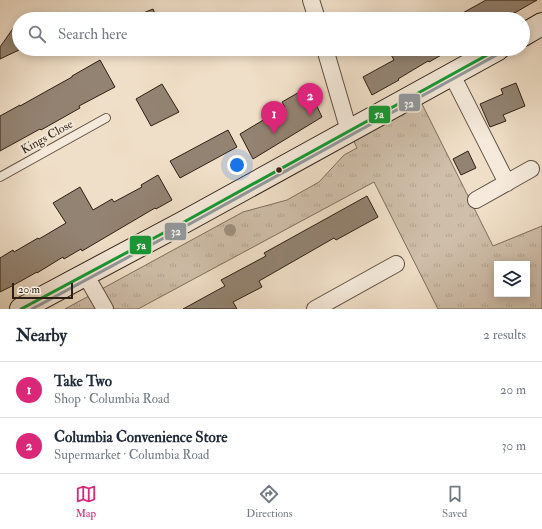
<!DOCTYPE html>
<meta charset="utf-8">
<style>
:root{--surface:#fff;--page:#f6f6f7;--text:#1f2937;--muted:#747a83;--line:#e0e1e3;--accent:#db2777}
body{margin:0;font-family:"IM FELL Double Pica",serif;background:var(--page);color:var(--text)}
.controls{position:absolute;right:12px;bottom:12px;display:grid;overflow:hidden;border-radius:0px;box-shadow:0 2px 10px #0003}
.controls button{width:36px;height:36px;display:grid;place-items:center;padding:0;border:0;border-bottom:1px solid var(--line);background:var(--surface);color:var(--text);font:20px sans-serif}
.scale{position:absolute;left:12px;bottom:10px;width:61px;box-sizing:border-box;padding-left:4px;border:2px solid #2e1f14;border-top:0;font-size:11px;line-height:14px;white-space:nowrap;color:#2e1f14;-webkit-text-stroke:3px #f5eadb;paint-order:stroke}
.you{position:absolute;left:237px;top:165px;width:14px;height:14px;margin:-10px;border:3px solid #fff;border-radius:50%;background:#1a73e8;box-shadow:0 0 0 6px #1a73e833}
.badge{display:grid;place-items:center;width:26px;height:26px;border-radius:50%;background:var(--accent);color:#fff;font-size:13px;font-weight:700}
.pin{position:absolute;translate:-50% -33px;filter:drop-shadow(0 1px 2px #0008)}
.pin::after{content:'';position:absolute;top:21px;width:14px;height:12px;background:inherit;clip-path:polygon(0 0,100% 0,50% 100%)}
.list{margin:0;padding:0;list-style:none}
h2{display:flex;justify-content:space-between;align-items:center;height:52px;margin:0;padding:0 16px;font-size:17px}
h2 small{font-size:13px;font-weight:400;color:var(--muted)}
.list li{display:grid;grid-template-columns:26px 1fr auto;gap:12px;align-items:center;box-sizing:border-box;height:56px;padding:0 16px;border-top:1px solid var(--line)}
.list b{display:block;font-size:15px;white-space:nowrap}
.list p{margin:0;font-size:13px;white-space:nowrap;color:var(--muted)}
.list em{font-size:13px;font-style:normal;color:var(--muted)}
.icon{flex:none;width:22px;height:22px;fill:none;stroke:currentColor;stroke-width:2;stroke-linecap:round;stroke-linejoin:round}
.map{position:relative;flex:none;width:542px;height:309px;overflow:hidden}
.search{position:absolute;background:var(--surface);box-shadow:0 2px 10px #0003;left:12px;right:12px;top:12px;height:44px;display:flex;align-items:center;gap:10px;box-sizing:border-box;padding:0 14px;border-radius:22px;color:var(--muted);font-size:15px}
.sheet{height:164px;background:var(--surface)}
nav{display:flex;justify-content:space-around;align-items:center;box-sizing:border-box;height:56px;border-top:1px solid var(--line);background:var(--surface);font-size:11px;color:var(--muted)}
nav a{display:grid;justify-items:center;gap:2px}
nav .on{color:var(--accent)}
.map>svg:first-child{display:block}
</style>
<div class="map">
<svg width="542" height="309" viewBox="0 0 542 309">
<defs>
<pattern id="grass-tufts" width="24" height="20" patternUnits="userSpaceOnUse"><rect width="24" height="20" fill="#cfbea9"/><path d="M3 7l-1-3M5 7V3M7 7l1-3M15 17l-1-3M17 17v-4M19 17l1-3" fill="none" stroke="#b2a391"/></pattern>
</defs>
<rect width="100%" height="100%" fill="#f0dfc8"/>
<filter id="stains"><feTurbulence type="fractalNoise" baseFrequency=".005" numOctaves="4"/><feColorMatrix values="0 0 0 0 .2 0 0 0 0 .09 0 0 0 0 .02 0 0 0 .5 -.17"/></filter>
<radialGradient id="worn" r=".72"><stop offset=".6" stop-color="#630" stop-opacity="0"/><stop offset="1" stop-color="#630" stop-opacity=".3"/></radialGradient>
<!-- grass -->
<path fill="url(#grass-tufts)" stroke="#7e6e5e" fill-rule="evenodd" d="M417,94L493,246L542,226V309H438L374,182L138,309H65L243,212L287,200L319,182L344,155L357,148L349,131ZM497,264H527V294H497Z"/>
<!-- building -->
<path fill="#938372" stroke="#2e1f14" d="M486,0H537L504,19H452Z
M153,9L157,19H131V18Z
M19,20V50L0,59V47Z
M22,49H35L31,55Z
M398,49H452L429,62L428,61L398,79L399,80L372,95L363,77L394,60L390,53Z
M100,60L115,87L79,106L80,108L41,130L40,129L0,151V116L20,105V106L45,92L72,77V76Z
M516,83L525,106L503,115L506,121L490,127L480,104L503,94L501,89Z
M162,84L179,112L151,126L136,99Z
M308,87L322,117L253,159L240,134L285,107L282,102Z
M228,130L237,147L180,178L170,161Z
M468,151L476,168L461,175L453,159Z
M158,175L172,200L156,209L155,208L82,251L81,249L64,259L63,257L37,273V272L12,286L0,292V258L13,250L14,252L38,238L39,239L66,223L53,203L80,187L93,210L112,199L114,202L142,187L141,185Z
M367,196L378,217L336,240L334,238L259,281L262,287L233,302L237,309H183L225,286L221,280L266,256L264,253Z"/>
<g fill="none" stroke-linecap="round" stroke-linejoin="round">
<defs>
<path id="lane" d="M0,177L106,118"/>
<path id="street" d="M311,0L317,19
M325,49L349,131
M452,75L507,183
M476,200L531,169
M85,274L105,309
M315,309L396,264"/>
<path id="secondary" d="M523,35L542,24
M21,309L184,222L498,49"/>
</defs>
<!-- lane casing -->
<use href="#lane" stroke="#5e4f41" stroke-width="10"/>
<!-- street casing -->
<use href="#street" stroke="#5e4f41" stroke-width="18"/>
<!-- secondary casing -->
<use href="#secondary" stroke="#2e1f14" stroke-width="24"/>
<!-- lane -->
<use href="#lane" stroke="#f5eadb" stroke-width="8"/>
<!-- street -->
<use href="#street" stroke="#f5eadb" stroke-width="16"/>
<!-- secondary -->
<use href="#secondary" stroke="#f5eadb" stroke-width="22"/>
<defs>
<path id="bus-1" d="M21,309L184,222L498,49"/>
<path id="bus-2" d="M32,309L186,226L500,53"/>
</defs>
<!-- bus-1 casing -->
<use href="#bus-1" stroke="#f5eadb" stroke-width="6"/>
<!-- bus-2 casing -->
<use href="#bus-2" stroke="#f5eadb" stroke-width="6"/>
<!-- bus-1 -->
<use href="#bus-1" stroke="#149934" stroke-width="3"/>
<!-- bus-2 -->
<use href="#bus-2" stroke="#93999e" stroke-width="3"/>
</g>
<!-- trees -->
<circle fill="#a0907e" cx="230" cy="230" r="6"/>
<!-- markers -->
<circle fill="#2e1f14" stroke="#f5eadb" stroke-width="1.5" cx="279" cy="170" r="3.5"/>
<g text-anchor="middle" dominant-baseline="central" stroke-width="4" stroke-linejoin="round" paint-order="stroke">
<!-- street labels -->
<g font-size="12" fill="#2e1f14" stroke="#f5eadb">
<text transform="translate(47 137) rotate(-29)">Kings Close</text>
</g>
</g>
<g stroke="#f5eadb" stroke-width="1.5">
<rect x="398" y="93" width="23" height="19" rx="4" fill="#93999e"/>
<rect x="368" y="105" width="23" height="19" rx="4" fill="#149934"/>
<rect x="164" y="222" width="23" height="19" rx="4" fill="#93999e"/>
<rect x="129" y="235" width="23" height="20" rx="4" fill="#149934"/>
</g>
<g font-size="11" text-anchor="middle" font-weight="bold" fill="#fff">
<text x="409" y="107">32</text>
<text x="379" y="118">5a</text>
<text x="176" y="235">32</text>
<text x="141" y="249">5a</text>
</g>
<rect width="100%" height="100%" filter="url(#stains)"/>
<rect width="100%" height="100%" fill="url(#worn)"/>
</svg>
<div class="controls">
<button><svg class="icon" aria-label="layers" viewBox="0 0 24 24"><path d="M12 4l9 5-9 5-9-5zM3 14l9 5 9-5"/></svg></button>
</div>
<div class="scale">20 m</div>
<div class="you"></div>
<div class="pin badge" style="left:274px;top:134px">1</div>
<div class="pin badge" style="left:310px;top:116px">2</div>
<div class="search"><svg class="icon" aria-label="search" viewBox="0 0 24 24"><circle cx="10" cy="10" r="6"/><path d="M15 15l6 6"/></svg>Search here</div>
</div>
<section class="sheet">
<h2>Nearby<small>2 results</small></h2>
<ul class="list">
<li><span class="badge">1</span><div><b>Take Two</b><p>Shop · Columbia Road</p></div><em>20 m</em></li>
<li><span class="badge">2</span><div><b>Columbia Convenience Store</b><p>Supermarket · Columbia Road</p></div><em>30 m</em></li>
</ul>
</section>
<nav>
<a class="on"><svg class="icon" aria-label="map" viewBox="0 0 24 24"><path d="M3 6l6-2 6 2 6-2v14l-6 2-6-2-6 2zM9 4v14M15 6v14"/></svg>Map</a>
<a><svg class="icon" aria-label="directions" viewBox="0 0 24 24"><path d="M12 3l9 9-9 9-9-9zM9 14v-3h6M13 9l2 2-2 2"/></svg>Directions</a>
<a><svg class="icon" aria-label="saved" viewBox="0 0 24 24"><path d="M7 4h10v16l-5-4-5 4z"/></svg>Saved</a>
</nav>
